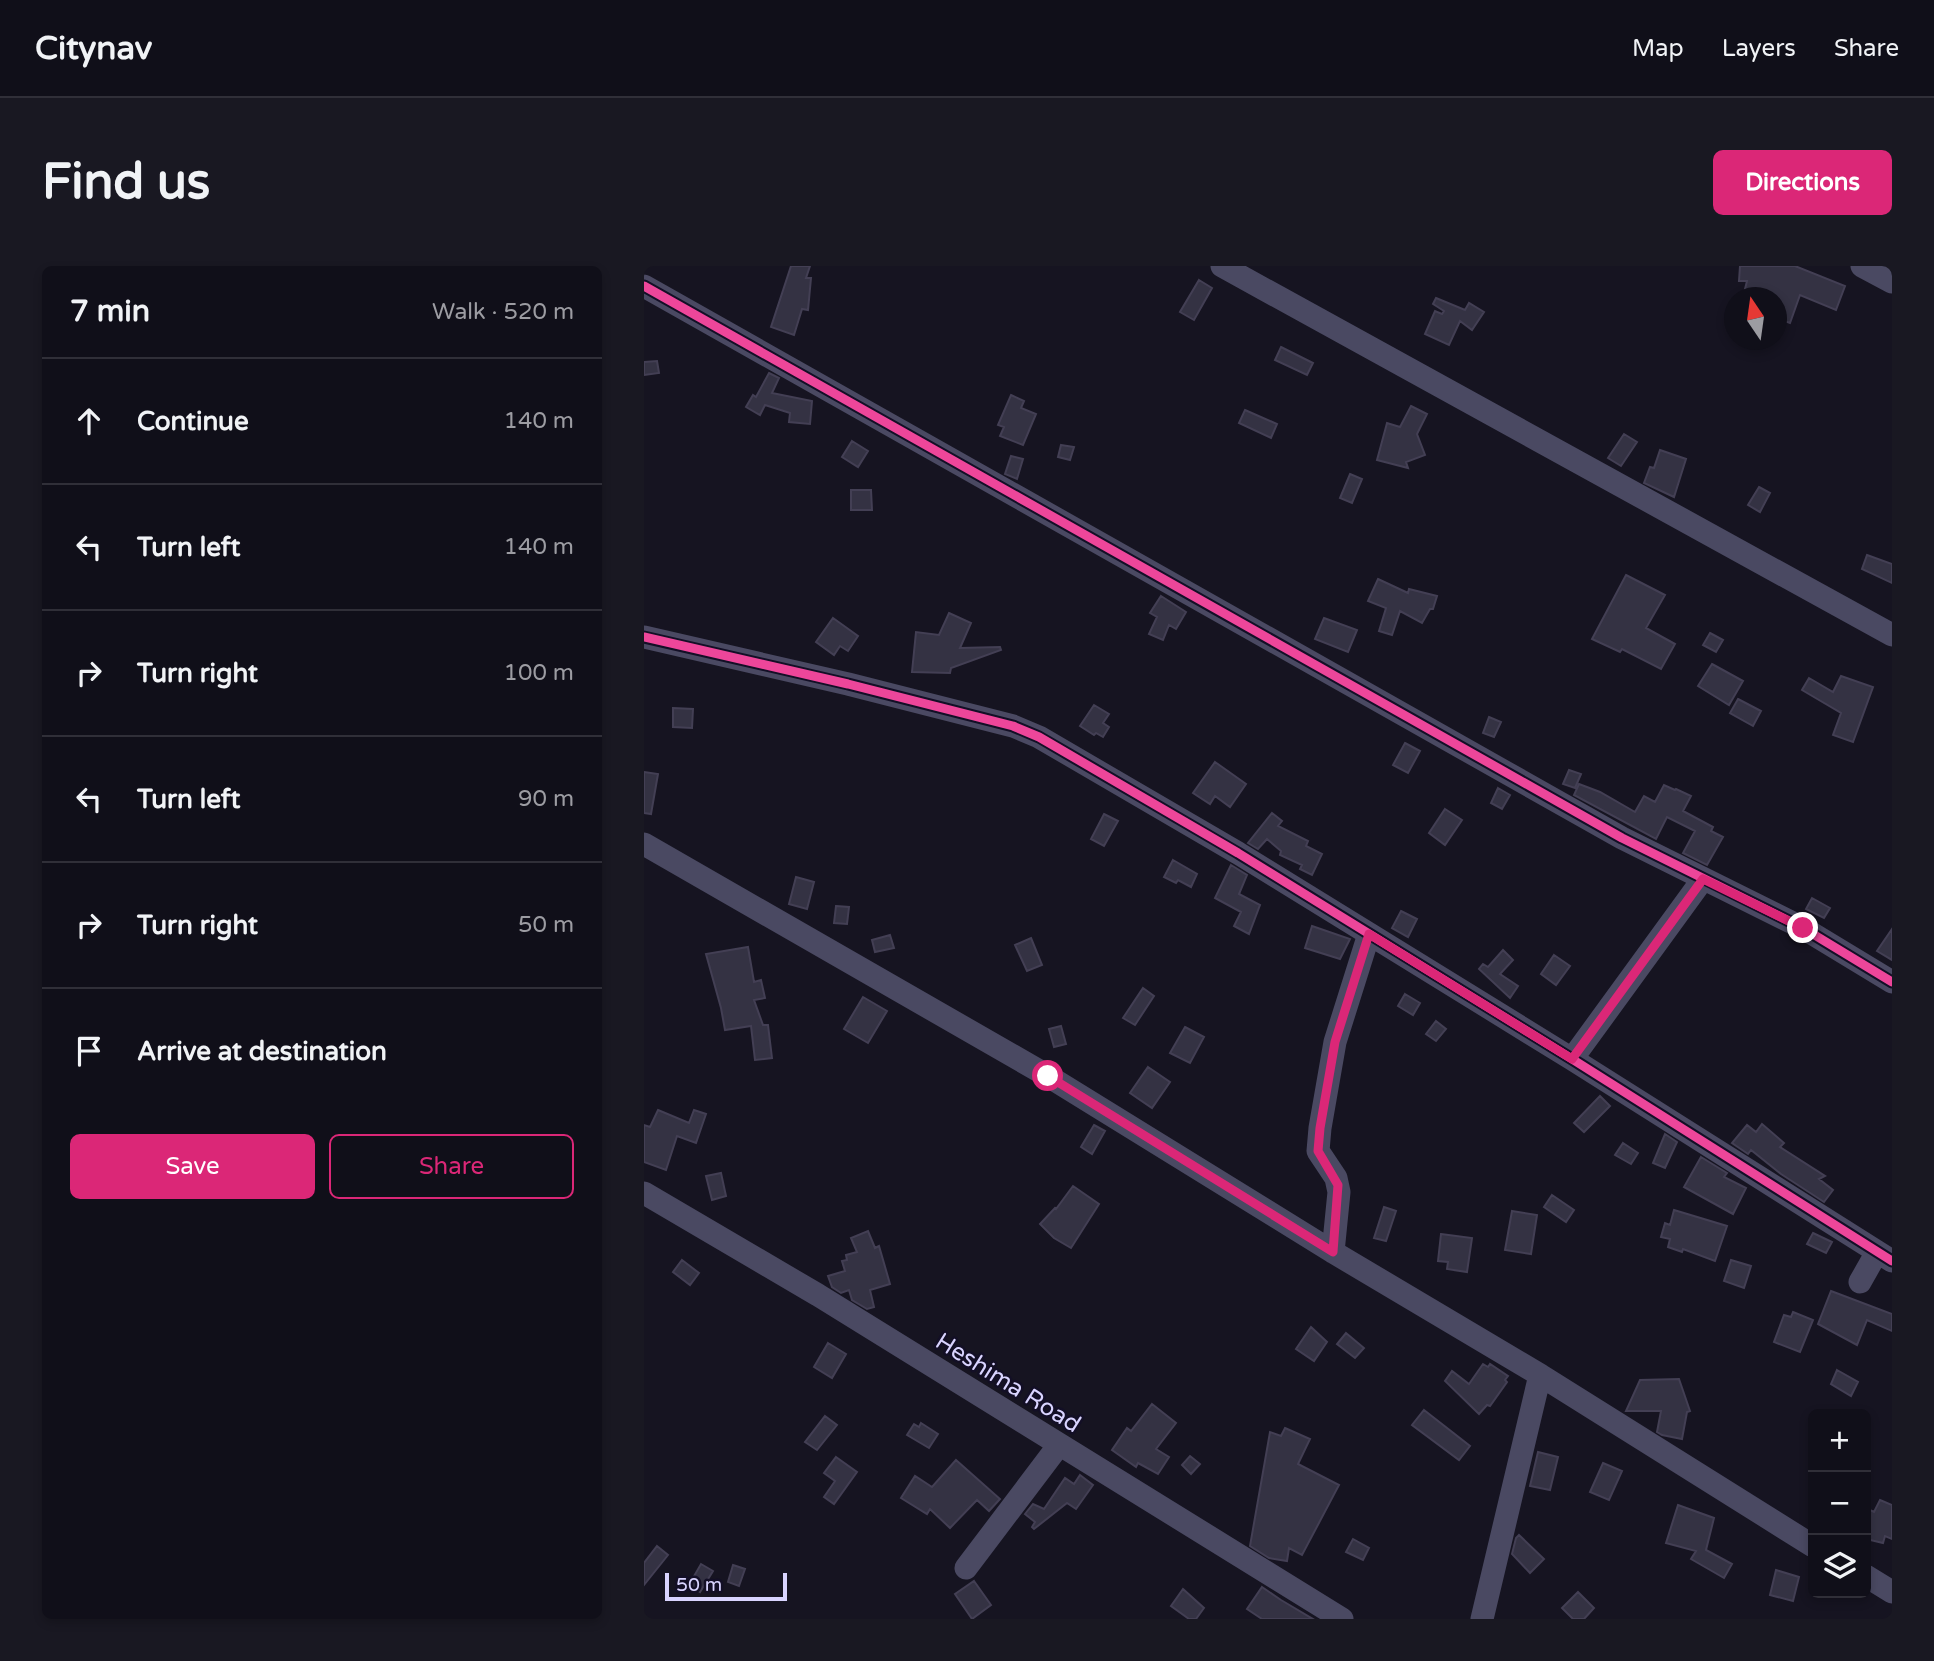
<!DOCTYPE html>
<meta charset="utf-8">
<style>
:root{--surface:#100f19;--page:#191822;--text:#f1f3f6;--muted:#9c9ca2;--line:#302f38;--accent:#db2777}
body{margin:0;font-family:"Varela Round",sans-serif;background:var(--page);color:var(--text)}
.controls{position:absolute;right:21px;bottom:21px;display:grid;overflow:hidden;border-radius:10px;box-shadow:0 4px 10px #0003}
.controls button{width:63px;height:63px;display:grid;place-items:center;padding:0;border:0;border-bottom:2px solid var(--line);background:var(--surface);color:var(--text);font:35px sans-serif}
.compass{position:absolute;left:1080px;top:21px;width:63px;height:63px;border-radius:50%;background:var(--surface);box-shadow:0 4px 10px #0003;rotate:347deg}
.scale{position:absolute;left:21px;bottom:18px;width:122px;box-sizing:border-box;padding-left:7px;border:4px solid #d9d4ff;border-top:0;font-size:19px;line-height:24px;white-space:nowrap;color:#d9d4ff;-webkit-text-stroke:5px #130f26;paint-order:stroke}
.stop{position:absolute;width:21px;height:21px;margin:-16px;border:5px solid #db2777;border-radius:50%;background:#fff}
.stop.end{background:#db2777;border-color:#fff;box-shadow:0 2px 7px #0008}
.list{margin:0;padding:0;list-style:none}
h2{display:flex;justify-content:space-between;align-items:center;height:91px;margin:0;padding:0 28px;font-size:30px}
h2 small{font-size:23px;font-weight:400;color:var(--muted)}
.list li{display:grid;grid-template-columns:46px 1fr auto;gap:21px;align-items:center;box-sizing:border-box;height:126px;padding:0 28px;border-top:2px solid var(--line)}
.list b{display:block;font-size:26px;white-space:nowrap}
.list em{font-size:23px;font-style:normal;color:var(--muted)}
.actions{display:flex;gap:14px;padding:21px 28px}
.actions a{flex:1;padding:16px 0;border:2px solid var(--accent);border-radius:10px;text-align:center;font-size:24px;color:var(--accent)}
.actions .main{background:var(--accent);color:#fff}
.icon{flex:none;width:38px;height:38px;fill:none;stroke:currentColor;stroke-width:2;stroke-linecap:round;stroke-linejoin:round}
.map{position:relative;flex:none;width:1248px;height:1353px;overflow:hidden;border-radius:10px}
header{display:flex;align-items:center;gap:42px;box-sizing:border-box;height:98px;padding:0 35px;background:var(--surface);border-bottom:2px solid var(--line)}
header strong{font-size:33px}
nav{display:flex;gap:38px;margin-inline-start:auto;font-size:24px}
.intro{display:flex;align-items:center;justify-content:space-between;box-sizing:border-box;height:168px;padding:0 42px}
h1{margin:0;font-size:49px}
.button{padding:18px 32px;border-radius:10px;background:var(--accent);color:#fff;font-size:24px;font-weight:700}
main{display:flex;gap:42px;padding:0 42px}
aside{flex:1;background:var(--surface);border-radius:10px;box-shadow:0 4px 10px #0003}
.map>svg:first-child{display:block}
</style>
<header>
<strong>Citynav</strong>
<nav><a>Map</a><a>Layers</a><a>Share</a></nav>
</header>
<div class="intro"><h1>Find us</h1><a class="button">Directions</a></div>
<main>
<aside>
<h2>7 min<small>Walk · 520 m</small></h2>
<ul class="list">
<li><svg class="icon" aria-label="ahead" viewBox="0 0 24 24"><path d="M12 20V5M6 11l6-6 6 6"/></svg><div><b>Continue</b></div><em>140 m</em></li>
<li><svg class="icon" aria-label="left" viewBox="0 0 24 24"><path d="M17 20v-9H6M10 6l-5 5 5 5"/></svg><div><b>Turn left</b></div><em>140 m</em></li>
<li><svg class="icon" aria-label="right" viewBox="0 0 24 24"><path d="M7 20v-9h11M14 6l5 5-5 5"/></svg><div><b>Turn right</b></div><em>100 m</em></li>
<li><svg class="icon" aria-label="left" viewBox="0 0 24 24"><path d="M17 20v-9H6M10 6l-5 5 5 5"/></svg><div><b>Turn left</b></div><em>90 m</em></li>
<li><svg class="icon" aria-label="right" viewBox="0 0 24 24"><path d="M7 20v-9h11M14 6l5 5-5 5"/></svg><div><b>Turn right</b></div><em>50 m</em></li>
<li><svg class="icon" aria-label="arrive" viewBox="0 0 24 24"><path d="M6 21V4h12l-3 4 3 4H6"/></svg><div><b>Arrive at destination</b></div></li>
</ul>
<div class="actions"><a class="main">Save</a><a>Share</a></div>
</aside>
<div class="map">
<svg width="1248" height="1353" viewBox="0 0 1248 1353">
<rect width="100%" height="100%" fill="#161421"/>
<!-- building -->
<path fill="#343243" stroke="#433f54" stroke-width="2" d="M147,0H166L162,12H167L164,44L158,43L150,69L127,61Z
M1096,0H1151L1201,20L1192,44L1156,29L1146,57L1132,52V32H1116L1100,27L1103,15H1095Z
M555,14L568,22L550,54L536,46Z
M792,32L821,44L825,37L840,46L828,64L816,55L805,79L781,68L791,45L798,48L800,45L789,38Z
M637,81L669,97L663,109L631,94Z
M13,95L15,107L0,109V96Z
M125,107L135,112L128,127L168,135L166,158L145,156L146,147L121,139L116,149L102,141L109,129L112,131Z
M367,129L380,135L377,142L392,148L379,179L356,170L360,161L354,159Z
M767,140L783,148L773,168L781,189L762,196L764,202L733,194L743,157L756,161Z
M601,144L633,158L627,172L595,157Z
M980,168L993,176L977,200L964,192Z
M208,175L224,185L214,201L198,191Z
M417,179L430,181L426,194L414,191Z
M1016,184L1042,193L1030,231L1000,217L1006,201L1010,202Z
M367,190L379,193L373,213L361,208Z
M706,208L718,213L708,237L696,232Z
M1115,221L1126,227L1116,246L1104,239Z
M207,224H227L228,244H207Z
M1223,289L1248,298V317L1218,303Z
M982,309L1021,329L1002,362L1031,378L1017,403L978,383L976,386L948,373Z
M734,313L764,327L765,323L793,330L789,343H786L778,357L756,345L748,369L735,365L742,342L724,335Z
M517,330L542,346L532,363L525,359L519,374L505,368L513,351L506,347Z
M305,347L327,357L316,382L356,381L357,384L307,402L306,407L268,406L272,366L295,369Z
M189,352L214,370L204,385L196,380L190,389L172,376Z
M680,352L713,364L704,386L671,373Z
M1066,367L1079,374L1072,386L1059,379Z
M1068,398L1099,415L1085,439L1054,420Z
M1197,410L1229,421L1209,476L1189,469L1197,447L1158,424L1165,412L1189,426Z
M1094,433L1117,445L1109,460L1086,447Z
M450,439L465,448L459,457L465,461L459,471L452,467L450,469L436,460Z
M29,442L49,443L48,462L29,461Z
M845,451L857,456L850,471L839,467Z
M761,477L776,485L764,507L749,499Z
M571,496L602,518L586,541L571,530L566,538L549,527Z
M925,504L937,508L931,522L919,518Z
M0,506L14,508L7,548L0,547Z
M935,518L956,526L991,546L1000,530L1011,536L1020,519L1031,524L1032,523L1047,530L1039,545L1069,561L1067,565L1079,571L1063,599L1039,587L1051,565L1023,551L1012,573L930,529Z
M854,522L866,529L858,543L847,537Z
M801,543L818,554L801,579L785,567Z
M628,547L638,555L634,560L664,575L662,580L678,588L668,609L656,603L658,599L636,589L637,585L623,573L614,583L604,577Z
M460,548L474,555L460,580L447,573Z
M529,594L553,608L547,621L534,614L532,617L520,611Z
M587,599L603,609L595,628L616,639L605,668L590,660L597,646L571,632Z
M152,611L170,616L163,643L145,638Z
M1168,632L1186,642L1180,652L1162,643Z
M192,640L205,641L203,658L190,657Z
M757,645L773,653L764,671L748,662Z
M668,660L706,673L696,693L661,682Z
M1248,663V694L1233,685Z
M246,669L250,682L231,686L228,674Z
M387,672L398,699L383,705L371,679Z
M104,681L110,716L117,714L121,732L110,734L119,759H124L128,792L111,794L107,760L81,764L77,742L62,688Z
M859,684L869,694L856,708L874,720L866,732L835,703L839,698L844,701Z
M910,689L926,700L912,719L897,708Z
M499,722L510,730L491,759L479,752Z
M761,728L776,737L769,749L754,740Z
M219,731L243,745L224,777L200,763Z
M792,755L802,763L792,775L782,768Z
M417,760L422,778L410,781L405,763Z
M541,761L560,771L546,797L526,787Z
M504,801L526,816L508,842L486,827Z
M956,830L966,840L940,866L930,857Z
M14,844L45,857L50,844L62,848L52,877L33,870L22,904L0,896V859L6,861Z
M1118,858L1140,877L1136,881L1181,910L1175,913L1189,924L1180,936L1137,908L1107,884L1104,888L1088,877L1103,859L1112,866Z
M450,859L461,865L448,888L437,881Z
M1021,868L1033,876L1021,902L1009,897Z
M979,877L994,887L987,898L971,889Z
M1057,891L1083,907L1080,911L1102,922L1089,948L1040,921Z
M77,907L82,930L68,934L62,910Z
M429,920L455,938L427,982L410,972L396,958L411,942L412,943Z
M908,929L930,944L922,956L900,941Z
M740,941L752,945L742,975L730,972Z
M1030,944L1083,960L1071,995L1039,983L1038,986L1024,981L1026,973L1017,971L1021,957L1026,959Z
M868,945L893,949L887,988L861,984Z
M224,965L231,982L235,980L246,1018L226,1024L230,1041L223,1043L208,1034L205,1024L197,1027L188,1021L184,1010L201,1005L198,995L203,994L202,989L213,986L207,972Z
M1169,967L1188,976L1182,987L1163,978Z
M797,968L828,972L823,1006L803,1003L804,996L794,995Z
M38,994L55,1007L46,1019L29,1006Z
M1087,994L1107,1000L1100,1022L1080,1015Z
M1187,1025L1248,1048V1065L1223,1054L1213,1079L1174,1058Z
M1149,1046L1169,1054L1156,1086L1130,1076L1140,1049L1147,1051Z
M667,1061L683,1076L670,1095L652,1083Z
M702,1067L720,1082L711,1092L693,1078Z
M184,1077L202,1088L188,1112L170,1101Z
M839,1098L844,1101L846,1098L864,1110L861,1114L863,1116L846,1140L843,1139L835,1148L801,1115L808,1105L825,1118Z
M1193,1104L1214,1116L1207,1130L1187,1118Z
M1035,1113L1046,1145L1043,1146L1038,1173L1018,1169L1013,1166L1017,1145H982L996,1114Z
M508,1138L532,1157L512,1183L525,1191L514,1208L494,1197L492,1201L468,1184L483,1162L487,1165Z
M780,1144L826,1180L815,1194L768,1159Z
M181,1150L193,1159L173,1184L161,1176Z
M277,1157L294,1168L285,1182L263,1169L270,1158L275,1161Z
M641,1162L666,1173L654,1198L695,1219L658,1289L645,1282L643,1295L625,1292L606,1280L626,1166L637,1170Z
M894,1186L914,1191L906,1224L886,1220Z
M546,1190L556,1198L547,1208L538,1199Z
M192,1191L213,1206L190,1238L180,1231L191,1215L180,1207Z
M312,1194L356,1233L345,1245L333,1234L306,1262L286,1243L283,1248L257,1232L271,1210L288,1221Z
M959,1197L978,1205L965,1234L946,1226Z
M436,1209L449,1219L432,1243L423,1237L390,1263L388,1261L391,1256L381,1248L389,1238L400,1243L421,1212L430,1218Z
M1236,1234L1248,1239V1273L1241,1270L1239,1277L1222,1273V1242L1230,1246Z
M1034,1239L1070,1252L1062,1284L1088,1298L1080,1312L1047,1293L1052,1285L1022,1277Z
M875,1269L900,1293L886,1307L868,1288L872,1272Z
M709,1273L725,1282L719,1294L702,1286Z
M13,1280L24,1289L0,1319V1297Z
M57,1298L69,1305L56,1326L45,1319Z
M89,1299L101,1303L95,1320L84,1316Z
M1132,1304L1155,1311L1149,1335L1126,1329Z
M330,1315L347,1339L328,1353L311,1328Z
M618,1321L637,1334L669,1353H618L603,1343Z
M539,1323L560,1342L552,1353H545L527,1340Z
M934,1326L950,1342L940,1353H929L918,1342Z"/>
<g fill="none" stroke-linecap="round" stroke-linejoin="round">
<!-- minor -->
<path stroke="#4a4962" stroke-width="23" d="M578,0L1248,369
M1218,0L1248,16
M0,20L978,572L1159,662L1248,716
M0,371L204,418L369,460L395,471L594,587L928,793L1248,995
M0,578L404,810L689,986L896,1109L1169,1280
M928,793L1059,613
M0,927L174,1029L698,1353
M689,986L695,926L692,912L674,885L676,862L691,776L725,668
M1216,1016L1233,986
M322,1302L415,1179
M1222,1310L1248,1326
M838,1353L896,1109"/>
<defs>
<path id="cycleway" d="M0,20L978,572L1159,662L1248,716
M0,371L204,418L369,460L395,471L594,587L928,793L1248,995"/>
</defs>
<!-- cycleway casing -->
<use href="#cycleway" stroke="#130f26" stroke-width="13"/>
<!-- cycleway -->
<use href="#cycleway" stroke="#ed469a" stroke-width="9"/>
</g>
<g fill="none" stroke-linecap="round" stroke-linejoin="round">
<!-- route -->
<path stroke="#db2777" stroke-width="9" d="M404,810L689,986L694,919L674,885L676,862L691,776L725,668L928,793L1059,613L1159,662"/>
</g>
<g text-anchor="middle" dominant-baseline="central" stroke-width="5" stroke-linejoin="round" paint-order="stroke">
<!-- street labels -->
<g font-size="24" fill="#d9d4ff" stroke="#130f26">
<text transform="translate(364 1117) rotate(32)">Heshima Road</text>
</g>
</g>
</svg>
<div class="controls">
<button>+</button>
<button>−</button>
<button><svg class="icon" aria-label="layers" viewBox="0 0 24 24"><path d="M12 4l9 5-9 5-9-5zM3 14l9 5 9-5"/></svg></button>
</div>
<svg class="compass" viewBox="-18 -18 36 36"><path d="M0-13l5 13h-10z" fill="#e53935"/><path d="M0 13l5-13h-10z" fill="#9c9ca2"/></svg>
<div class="scale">50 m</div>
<div class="stop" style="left:404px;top:810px"></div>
<div class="stop end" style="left:1159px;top:662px"></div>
</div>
</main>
